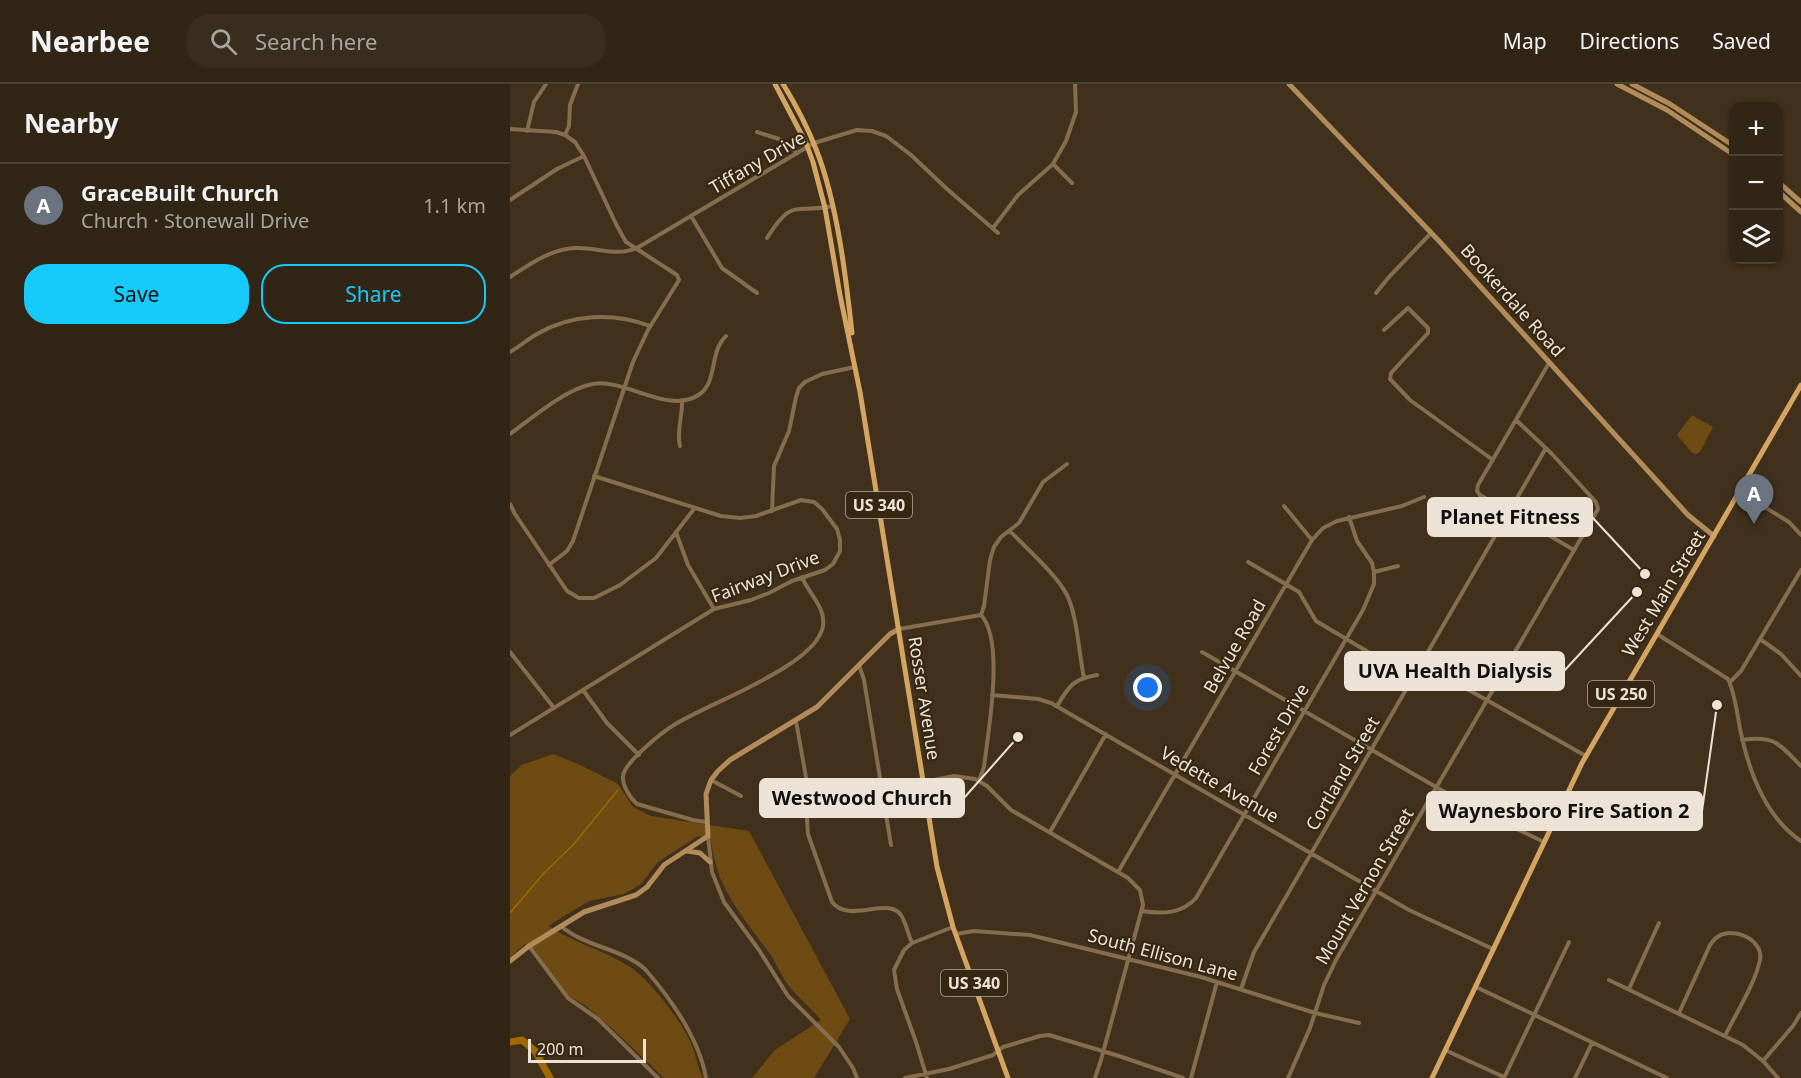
<!DOCTYPE html>
<meta charset="utf-8">
<style>
:root{--surface:#312515;--page:#392d1e;--text:#f1f3f6;--muted:#a8a5a0;--line:#4c4234;--accent:#16cafb}
body{margin:0;font-family:"Noto Sans",sans-serif;background:var(--page);color:var(--text)}
.controls{position:absolute;right:18px;top:18px;display:grid;overflow:hidden;border-radius:12px;box-shadow:0 2px 4px #0004}
.controls button{width:54px;height:54px;display:grid;place-items:center;padding:0;border:0;border-bottom:2px solid var(--line);background:var(--surface);color:var(--text);font:30px sans-serif}
.scale{position:absolute;left:18px;bottom:15px;width:118px;box-sizing:border-box;padding-left:6px;border:3px solid #ece3d6;border-top:0;font-size:16px;line-height:21px;white-space:nowrap;color:#ece3d6;-webkit-text-stroke:4px #362712;paint-order:stroke}
.you{position:absolute;left:638px;top:604px;width:21px;height:21px;margin:-15px;border:4px solid #fff;border-radius:50%;background:#1a73e8;box-shadow:0 0 0 9px #1a73e833}
.badge{display:grid;place-items:center;width:39px;height:39px;border-radius:50%;background:var(--accent);color:#fff;font-size:20px;font-weight:700}
.pin{position:absolute;translate:-50% -50px;filter:drop-shadow(0 2px 3px #0008)}
.pin::after{content:'';position:absolute;top:32px;width:21px;height:18px;background:inherit;clip-path:polygon(0 0,100% 0,50% 100%)}
.list{margin:0;padding:0;list-style:none}
h2{display:flex;justify-content:space-between;align-items:center;height:78px;margin:0;padding:0 24px;font-size:26px}
h2 small{font-size:20px;font-weight:400;color:var(--muted)}
.list li{display:grid;grid-template-columns:39px 1fr auto;gap:18px;align-items:center;box-sizing:border-box;height:84px;padding:0 24px;border-top:2px solid var(--line)}
.list b{display:block;font-size:22px;white-space:nowrap}
.list p{margin:0;font-size:20px;white-space:nowrap;color:var(--muted)}
.list em{font-size:20px;font-style:normal;color:var(--muted)}
.actions{display:flex;gap:12px;padding:18px 24px}
.actions a{flex:1;padding:14px 0;border:2px solid var(--accent);border-radius:24px;text-align:center;font-size:21px;color:var(--accent)}
.actions .main{background:var(--accent);color:#111}
.icon{flex:none;width:33px;height:33px;fill:none;stroke:currentColor;stroke-width:2;stroke-linecap:round;stroke-linejoin:round}
.map{position:relative;flex:none;width:1291px;height:994px;overflow:hidden}
header{display:flex;align-items:center;gap:36px;box-sizing:border-box;height:84px;padding:0 30px;background:var(--surface);border-bottom:2px solid var(--line)}
header strong{font-size:28px}
nav{display:flex;gap:33px;margin-inline-start:auto;font-size:21px}
.search{width:420px;height:54px;background:var(--page);display:flex;align-items:center;gap:15px;box-sizing:border-box;padding:0 21px;border-radius:24px;color:var(--muted);font-size:22px}
main{display:flex}
aside{flex:1;background:var(--surface)}
.map>svg:first-child{display:block}
</style>
<header>
<strong>Nearbee</strong>
<div class="search"><svg class="icon" aria-label="search" viewBox="0 0 24 24"><circle cx="10" cy="10" r="6"/><path d="M15 15l6 6"/></svg>Search here</div>
<nav><a>Map</a><a>Directions</a><a>Saved</a></nav>
</header>
<main>
<aside>
<h2>Nearby<small></small></h2>
<ul class="list">
<li><span class="badge" style="background:#6b7280">A</span><div><b>GraceBuilt Church</b><p>Church · Stonewall Drive</p></div><em>1.1 km</em></li>
</ul>
<div class="actions"><a class="main">Save</a><a>Share</a></div>
</aside>
<div class="map">
<svg width="1291" height="994" viewBox="0 0 1291 994">
<rect width="100%" height="100%" fill="#41311c"/>
<!-- green -->
<path fill="#6e4b13" d="M1182,331L1203,343L1190,368L1186,370L1182,369L1167,351Z
M43,670L68,680L108,700L123,723L141,732L239,747L340,935L304,994H242L265,966L311,936C301,924 288,914 279,902C271,892 267,880 260,870C232,831 206,805 201,755L188,752L148,778L130,801L114,810L79,817L38,842C63,858 92,866 117,881C137,892 172,938 181,959C186,970 187,983 193,994H154L104,946L75,921L59,912L24,865L15,860L0,873V692L12,681Z"/>
<g fill="none" stroke-linecap="round" stroke-linejoin="round">
<!-- stream -->
<path stroke="#9e6900" stroke-width="1.5" d="M0,829L34,789L63,761L108,706"/>
<!-- river -->
<path stroke="#9e6900" stroke-width="7" d="M0,958L12,956L25,967L40,994"/>
<!-- street -->
<path stroke="#856d4e" stroke-width="4" d="M0,45L46,48L55,51L65,58L74,72L107,142L116,158L167,191L169,196L138,246L123,278L63,457L57,467L39,481
M17,47L24,18L36,0
M247,48L269,55L287,69
M55,51L59,42L60,21L68,0
M543,80L562,99
M0,116L47,85L74,72
M181,132L212,184L247,209
M483,144L508,111L543,80L556,57L566,28L565,0
M257,154C283,113 284,130 323,122
M0,193C20,180 41,165 65,164C87,163 105,173 127,164L304,59L347,46L362,47L376,52L384,58L401,71L437,105L488,149
M866,209L879,193L921,149
M874,246L898,224L918,244V249L881,289L880,295L900,316L983,376
M0,268C9,263 18,255 27,250C61,230 103,228 140,242
M1039,279L968,401L967,407L970,411L1064,466
M0,350C22,334 57,304 83,300C116,294 159,332 190,310C208,296 199,268 216,252
M170,362C166,347 173,331 172,316
M1230,408L1279,438L1291,451
M0,420L5,430L57,507L69,514H84L110,501L146,474L184,425
M774,422L802,456
M262,427L264,382L279,347L286,313L289,304L295,298L312,290L345,283
M500,447C517,465 546,490 557,511C567,531 569,570 574,594
M166,448L178,481L204,525
M738,478L789,508L806,537L902,594
M864,488L888,482
M389,545L471,531
M1147,550L1218,595C1225,610 1227,628 1230,645C1238,684 1255,733 1291,757
M1250,555L1271,570L1291,592
M0,568L44,624
M692,568L959,722L1034,758
M911,579L1076,672
M349,581L354,596L381,761
M1220,598L1231,587L1291,486
M73,606L97,639L129,671
M482,611L528,615L541,619L899,826L983,865
M547,622C559,602 563,595 587,591
M286,637L299,710L297,736L298,750L322,818C339,840 377,812 391,831C396,839 398,850 402,859
M0,651L204,525L241,516L259,509L282,497L315,486L323,480L330,467V456L327,445L312,425L304,418L291,416L246,432L230,434L211,432L84,392
M1232,656C1265,651 1269,660 1291,682
M201,696L231,712
M469,697L474,683C478,648 495,557 471,531L474,522L480,476L484,463L491,453L509,439L533,398L557,380
M414,698L444,692L465,695L477,702L501,726L618,794L630,806L633,821L591,976L585,994
M196,738L183,736L127,720C120,714 112,701 113,692C114,679 152,648 164,641C196,620 307,582 313,542C316,523 298,509 292,493
M540,748L596,650
M198,752L202,788L214,818L249,866L278,912L329,963L343,984L347,994
M608,788L802,456L813,444L827,437L892,422L914,413
M632,827C652,830 672,830 686,814L853,526L864,500V488L862,479L847,457L839,433
M51,842C75,863 111,864 135,885C161,915 189,954 196,994
M446,850L464,847L520,851L691,893L805,929L849,939
M19,862L58,914L88,935L148,994
M1099,896L1233,961L1253,977L1268,994
M966,903L1157,994
M731,905L744,868L1036,364
M1119,905L1149,839
M1169,929L1200,861C1202,859 1203,856 1206,854C1221,841 1254,855 1250,876C1245,900 1226,929 1215,952
M935,966L994,993
M1253,977L1283,942L1291,929
M395,994L439,985L483,971L493,963L530,952L539,951L609,972L673,994
M417,994L406,958L387,905L384,886L394,866L402,859L443,843
M681,994L707,898
M778,994L800,944L814,901L826,876L1088,425L1086,418L1042,370L1006,336
M994,994L1059,858
M1065,994L1082,959"/>
<!-- secondary -->
<path stroke="#b18c5a" stroke-width="5" d="M779,0L929,157L1178,431L1204,452
M1107,0L1157,26L1224,71
M1122,0L1160,20L1224,62
M1268,98L1291,118
M1268,107L1291,128
M177,767L190,769L200,778
M0,877L19,862L74,828L126,811L137,803L154,781L198,752L196,710L201,696L208,687L220,676L307,623L380,550L389,545"/>
<!-- primary -->
<path stroke="#d4a462" stroke-width="5" d="M265,0L296,59L303,78L315,124L330,211L350,308L427,783L443,843L498,994
M273,0C286,21 297,42 306,65C327,118 336,193 342,249
M922,994L1072,679L1291,301"/>
</g>
<g text-anchor="middle" dominant-baseline="central" stroke-width="4.5" stroke-linejoin="round" paint-order="stroke">
<!-- shield labels -->
<g fill="#362712" stroke="#b5ab9b" stroke-width="1.5">
<rect x="336" y="408" width="66" height="26" rx="4.5"/>
<rect x="1078" y="597" width="66" height="26" rx="4.5"/>
<rect x="431" y="886" width="66" height="26" rx="4.5"/>
</g>
<g font-size="16" font-weight="bold" fill="#ece3d6">
<text x="369" y="421">US 340</text>
<text x="1111" y="610">US 250</text>
<text x="464" y="899">US 340</text>
</g>
<!-- street labels -->
<g font-size="18" fill="#ece3d6" stroke="#362712">
<text transform="translate(247 78) rotate(-30)">Tiffany Drive</text>
<text transform="translate(1003 216) rotate(48)">Bookerdale Road</text>
<text transform="translate(255 492) rotate(-21)">Fairway Drive</text>
<text transform="translate(1153 509) rotate(-59)">West Main Street</text>
<text transform="translate(724 562) rotate(-60)">Belvue Road</text>
<text transform="translate(415 614) rotate(81)">Rosser Avenue</text>
<text transform="translate(768 645) rotate(-60)">Forest Drive</text>
<text transform="translate(832 689) rotate(-60)">Cortland Street</text>
<text transform="translate(710 700) rotate(30)">Vedette Avenue</text>
<text transform="translate(854 802) rotate(-60)">Mount Vernon Street</text>
<text transform="translate(653 870) rotate(15)">South Ellison Lane</text>
</g>
</g>
<!-- callouts -->
<path fill="none" stroke="#ece3d6" stroke-width="2" d="M1135 490L1082 433M1127 508L1054 587M508 653L454 714M1207 621L1192 727"/>
<g fill="#ece3d6" stroke="#362712" stroke-width="2">
<circle cx="1135" cy="490" r="6"/>
<circle cx="1127" cy="508" r="6"/>
<circle cx="508" cy="653" r="6"/>
<circle cx="1207" cy="621" r="6"/>
</g>
<g fill="#ece3d6" stroke="#ece3d6" stroke-width="2">
<rect x="918" y="414" width="164" height="38" rx="6"/>
<rect x="835" y="568" width="219" height="38" rx="6"/>
<rect x="250" y="695" width="204" height="38" rx="6"/>
<rect x="917" y="708" width="275" height="38" rx="6"/>
</g>
<g font-size="20" text-anchor="middle" font-weight="bold" fill="#111">
<text x="1000" y="440">Planet Fitness</text>
<text x="945" y="594">UVA Health Dialysis</text>
<text x="352" y="721">Westwood Church</text>
<text x="1054" y="734">Waynesboro Fire Sation 2</text>
</g>
</svg>
<div class="controls">
<button>+</button>
<button>−</button>
<button><svg class="icon" aria-label="layers" viewBox="0 0 24 24"><path d="M12 4l9 5-9 5-9-5zM3 14l9 5 9-5"/></svg></button>
</div>
<div class="scale">200 m</div>
<div class="you"></div>
<div class="pin badge" style="left:1244px;top:440px;background:#6b7280">A</div>
</div>
</main>
